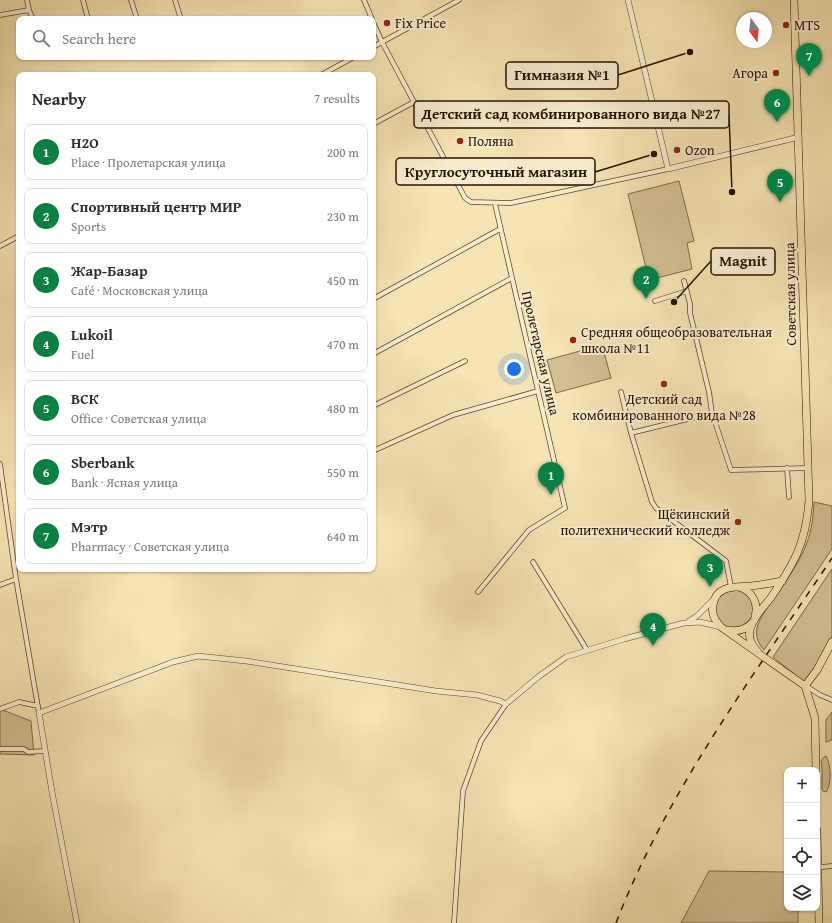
<!DOCTYPE html>
<meta charset="utf-8">
<style>
:root{--surface:#fff;--page:#f2f2f3;--text:#2b2b33;--muted:#7c7c81;--line:#e1e1e2;--accent:#0b8043}
body{margin:0;font-family:"Gentium Book Plus",serif;background:var(--page);color:var(--text)}
.controls{position:absolute;right:12px;bottom:12px;display:grid;overflow:hidden;border-radius:8px;box-shadow:0 1px 3px #0004}
.controls button{width:36px;height:36px;display:grid;place-items:center;padding:0;border:0;border-bottom:1px solid var(--line);background:var(--surface);color:var(--text);font:20px sans-serif}
.compass{position:absolute;left:736px;top:12px;width:36px;height:36px;border-radius:50%;background:var(--surface);box-shadow:0 1px 3px #0004;rotate:165deg}
.you{position:absolute;left:514px;top:369px;width:14px;height:14px;margin:-10px;border:3px solid #fff;border-radius:50%;background:#1a73e8;box-shadow:0 0 0 6px #1a73e833}
.badge{display:grid;place-items:center;width:26px;height:26px;border-radius:50%;background:var(--accent);color:#fff;font-size:13px;font-weight:700}
.pin{position:absolute;translate:-50% -33px;filter:drop-shadow(0 1px 2px #0008)}
.pin::after{content:'';position:absolute;top:21px;width:14px;height:12px;background:inherit;clip-path:polygon(0 0,100% 0,50% 100%)}
.list{margin:0;padding:0;list-style:none}
h2{display:flex;justify-content:space-between;align-items:center;height:52px;margin:0;padding:0 16px;font-size:17px}
h2 small{font-size:13px;font-weight:400;color:var(--muted)}
.list li{display:grid;grid-template-columns:26px 1fr auto;gap:12px;align-items:center;box-sizing:border-box;height:56px;margin:0 8px 8px;padding:0 8px;border:1px solid var(--line);border-radius:8px}
.list b{display:block;font-size:15px;white-space:nowrap}
.list p{margin:0;font-size:13px;white-space:nowrap;color:var(--muted)}
.list em{font-size:13px;font-style:normal;color:var(--muted)}
.icon{flex:none;width:22px;height:22px;fill:none;stroke:currentColor;stroke-width:2;stroke-linecap:round;stroke-linejoin:round}
.map{position:relative;flex:none;width:832px;height:923px;overflow:hidden}
.search{position:absolute;background:var(--surface);box-shadow:0 1px 3px #0004;left:16px;top:16px;width:360px;height:44px;display:flex;align-items:center;gap:10px;box-sizing:border-box;padding:0 14px;border-radius:8px;color:var(--muted);font-size:15px}
.panel{position:absolute;background:var(--surface);box-shadow:0 1px 3px #0004;left:16px;top:72px;width:360px;height:500px;border-radius:8px}
.map>svg:first-child{display:block}
</style>
<div class="map">
<svg width="832" height="923" viewBox="0 0 832 923">
<rect width="100%" height="100%" fill="#f6e4b4"/>
<filter id="stains"><feTurbulence type="fractalNoise" baseFrequency=".005" numOctaves="4"/><feColorMatrix values="0 0 0 0 .2 0 0 0 0 .09 0 0 0 0 .02 0 0 0 .5 -.17"/></filter>
<radialGradient id="worn" r=".72"><stop offset=".6" stop-color="#630" stop-opacity="0"/><stop offset="1" stop-color="#630" stop-opacity=".3"/></radialGradient>
<!-- green -->
<path fill="#d2c095" stroke="#7a694a" d="M679,181L694,241L687,243L692,269L649,280L628,194Z
M602,345L611,378L556,393L547,360Z
M814,502L832,506V549L764,650C759,645 755,636 757,628C759,618 770,604 776,596C787,580 801,560 807,542C812,530 813,516 814,502Z
M832,569V636L815,669L805,683L773,657Z
M715 609a19 19 0 1 1 38 0a19 19 0 1 1-38 0Z
M0,709L31,721L34,755L0,754Z
M832,712V740L826,742V720Z
M826,756C831,765 832,784 826,792L823,791L822,789V769L821,761L824,757Z
M709,871L787,872V908H798V923H681Z"/>
<g fill="none" stroke-linecap="round" stroke-linejoin="round">
<defs>
<path id="minor" d="M27,0L29,10L33,19
M83,0L88,19
M131,0L137,19
M175,0L180,16
M364,0L372,19
M0,15L29,10
M373,22L382,42L465,198L471,202L511,203L668,169
M373,47L459,0
M321,75L354,57
M373,124L414,102
M0,246L19,236
M684,281L690,304V313L709,392L712,413L731,470L808,468
M373,299L500,229
M655,301L687,291
M373,354L512,278
M621,392L631,433
M373,406L465,361
M712,413L631,433L652,502L656,508L726,561L731,587
M373,451L453,415L538,391
M0,464L16,579L39,713
M787,468L789,497
M533,562L587,650
M0,585L16,579
M478,592L529,530L565,508L495,204
M806,686L820,695L832,700
M0,709L19,702L38,706
M0,749H24L28,752L45,751
M822,867L832,866
M454,923L463,791L481,741L506,704"/>
<path id="tertiary" d="M628,0L668,169L799,137
M689,621L697,616L713,600
M77,923L52,792L39,713L173,662L198,656L246,661L436,691L477,695L500,701L506,704L538,677L566,657L624,639L684,623L700,622L721,627"/>
<path id="primary" d="M782,581C772,583 761,585 751,586C735,587 716,585 713,605C711,614 715,621 721,627L805,686L815,718L816,770
M739,587C752,591 759,603 755,616
M728,630C738,632 746,630 753,622
M758,652C752,645 748,639 750,630C753,617 764,607 772,596C795,562 806,542 809,500L794,0
M805,686L817,670L832,642
M817,830L819,923"/>
</defs>
<!-- minor casing -->
<use href="#minor" stroke="#58462d" stroke-width="5.5"/>
<!-- tertiary casing -->
<use href="#tertiary" stroke="#58462d" stroke-width="6"/>
<!-- primary casing -->
<use href="#primary" stroke="#231200" stroke-width="8"/>
<!-- minor -->
<use href="#minor" stroke="#f9edce" stroke-width="4"/>
<!-- tertiary -->
<use href="#tertiary" stroke="#f9edce" stroke-width="5"/>
<!-- primary -->
<use href="#primary" stroke="#f6e4b4" stroke-width="7"/>
<!-- rail -->
<path stroke="#231200" stroke-width="1.5" stroke-dasharray="7 7" stroke-linecap="butt" d="M616,923C667,791 754,675 832,558"/>
</g>
<!-- markers -->
<g fill="#8f2418" stroke="#f9edce" stroke-width="1.5">
<circle cx="387" cy="23" r="4"/>
<circle cx="786" cy="25" r="4"/>
<circle cx="776" cy="73" r="4"/>
<circle cx="460" cy="141" r="4"/>
<circle cx="677" cy="150" r="4"/>
<circle cx="573" cy="340" r="4"/>
<circle cx="664" cy="384" r="4"/>
<circle cx="738" cy="522" r="4"/>
</g>
<g text-anchor="middle" dominant-baseline="central" stroke-width="4" stroke-linejoin="round" paint-order="stroke">
<!-- poi labels -->
<g font-size="14" fill="#231200" stroke="#f9edce" text-anchor="start">
<text x="395" y="23">Fix Price</text>
<text x="794" y="25">MTS</text>
<text x="768" y="73" text-anchor="end">Агора</text>
<text x="468" y="141">Поляна</text>
<text x="685" y="150">Ozon</text>
<text x="581" y="332">Средняя общеобразовательная<tspan x="581" dy="16">школа №11</tspan></text>
<text x="664" y="399" text-anchor="middle">Детский сад<tspan x="664" dy="16">комбинированного вида №28</tspan></text>
<text x="730" y="514" text-anchor="end">Щёкинский<tspan x="730" dy="16">политехнический колледж</tspan></text>
</g>
<!-- street labels -->
<g font-size="14" fill="#231200" stroke="#f9edce">
<text transform="translate(790 294) rotate(-91)">Советская улица</text>
<text transform="translate(541 353) rotate(77)">Пролетарская улица</text>
</g>
</g>
<!-- callouts -->
<path fill="none" stroke="#231200" stroke-width="1.5" d="M690 52L618 75M732 192L729 114M654 154L595 172M674 302L711 261"/>
<g fill="#231200" stroke="#f9edce" stroke-width="1.5">
<circle cx="690" cy="52" r="4"/>
<circle cx="732" cy="192" r="4"/>
<circle cx="654" cy="154" r="4"/>
<circle cx="674" cy="302" r="4"/>
</g>
<g fill="#f9edce" stroke="#231200" stroke-width="1.5">
<rect x="506" y="62" width="112" height="27" rx="4"/>
<rect x="414" y="101" width="315" height="27" rx="4"/>
<rect x="396" y="158" width="199" height="27" rx="4"/>
<rect x="711" y="248" width="64" height="27" rx="4"/>
</g>
<g font-size="15" text-anchor="middle" font-weight="bold" fill="#231200">
<text x="562" y="80">Гимназия №1</text>
<text x="571" y="119">Детский сад комбинированного вида №27</text>
<text x="496" y="177">Круглосуточный магазин</text>
<text x="743" y="266">Magnit</text>
</g>
<rect width="100%" height="100%" filter="url(#stains)"/>
<rect width="100%" height="100%" fill="url(#worn)"/>
</svg>
<div class="controls">
<button>+</button>
<button>−</button>
<button><svg class="icon" aria-label="locate" viewBox="0 0 24 24"><circle cx="12" cy="12" r="6"/><path d="M12 2v4M12 18v4M2 12h4M18 12h4"/></svg></button>
<button><svg class="icon" aria-label="layers" viewBox="0 0 24 24"><path d="M12 4l9 5-9 5-9-5zM3 14l9 5 9-5"/></svg></button>
</div>
<svg class="compass" viewBox="-18 -18 36 36"><path d="M0-13l5 13h-10z" fill="#e53935"/><path d="M0 13l5-13h-10z" fill="#7c7c81"/></svg>
<div class="you"></div>
<div class="pin badge" style="left:551px;top:495px">1</div>
<div class="pin badge" style="left:646px;top:299px">2</div>
<div class="pin badge" style="left:710px;top:587px">3</div>
<div class="pin badge" style="left:653px;top:646px">4</div>
<div class="pin badge" style="left:780px;top:202px">5</div>
<div class="pin badge" style="left:777px;top:122px">6</div>
<div class="pin badge" style="left:809px;top:76px">7</div>
<div class="search"><svg class="icon" aria-label="search" viewBox="0 0 24 24"><circle cx="10" cy="10" r="6"/><path d="M15 15l6 6"/></svg>Search here</div>
<section class="panel">
<h2>Nearby<small>7 results</small></h2>
<ul class="list">
<li><span class="badge">1</span><div><b>Н2О</b><p>Place · Пролетарская улица</p></div><em>200 m</em></li>
<li><span class="badge">2</span><div><b>Спортивный центр МИР</b><p>Sports</p></div><em>230 m</em></li>
<li><span class="badge">3</span><div><b>Жар-Базар</b><p>Café · Московская улица</p></div><em>450 m</em></li>
<li><span class="badge">4</span><div><b>Lukoil</b><p>Fuel</p></div><em>470 m</em></li>
<li><span class="badge">5</span><div><b>ВСК</b><p>Office · Советская улица</p></div><em>480 m</em></li>
<li><span class="badge">6</span><div><b>Sberbank</b><p>Bank · Ясная улица</p></div><em>550 m</em></li>
<li><span class="badge">7</span><div><b>Мэтр</b><p>Pharmacy · Советская улица</p></div><em>640 m</em></li>
</ul>
</section>
</div>
